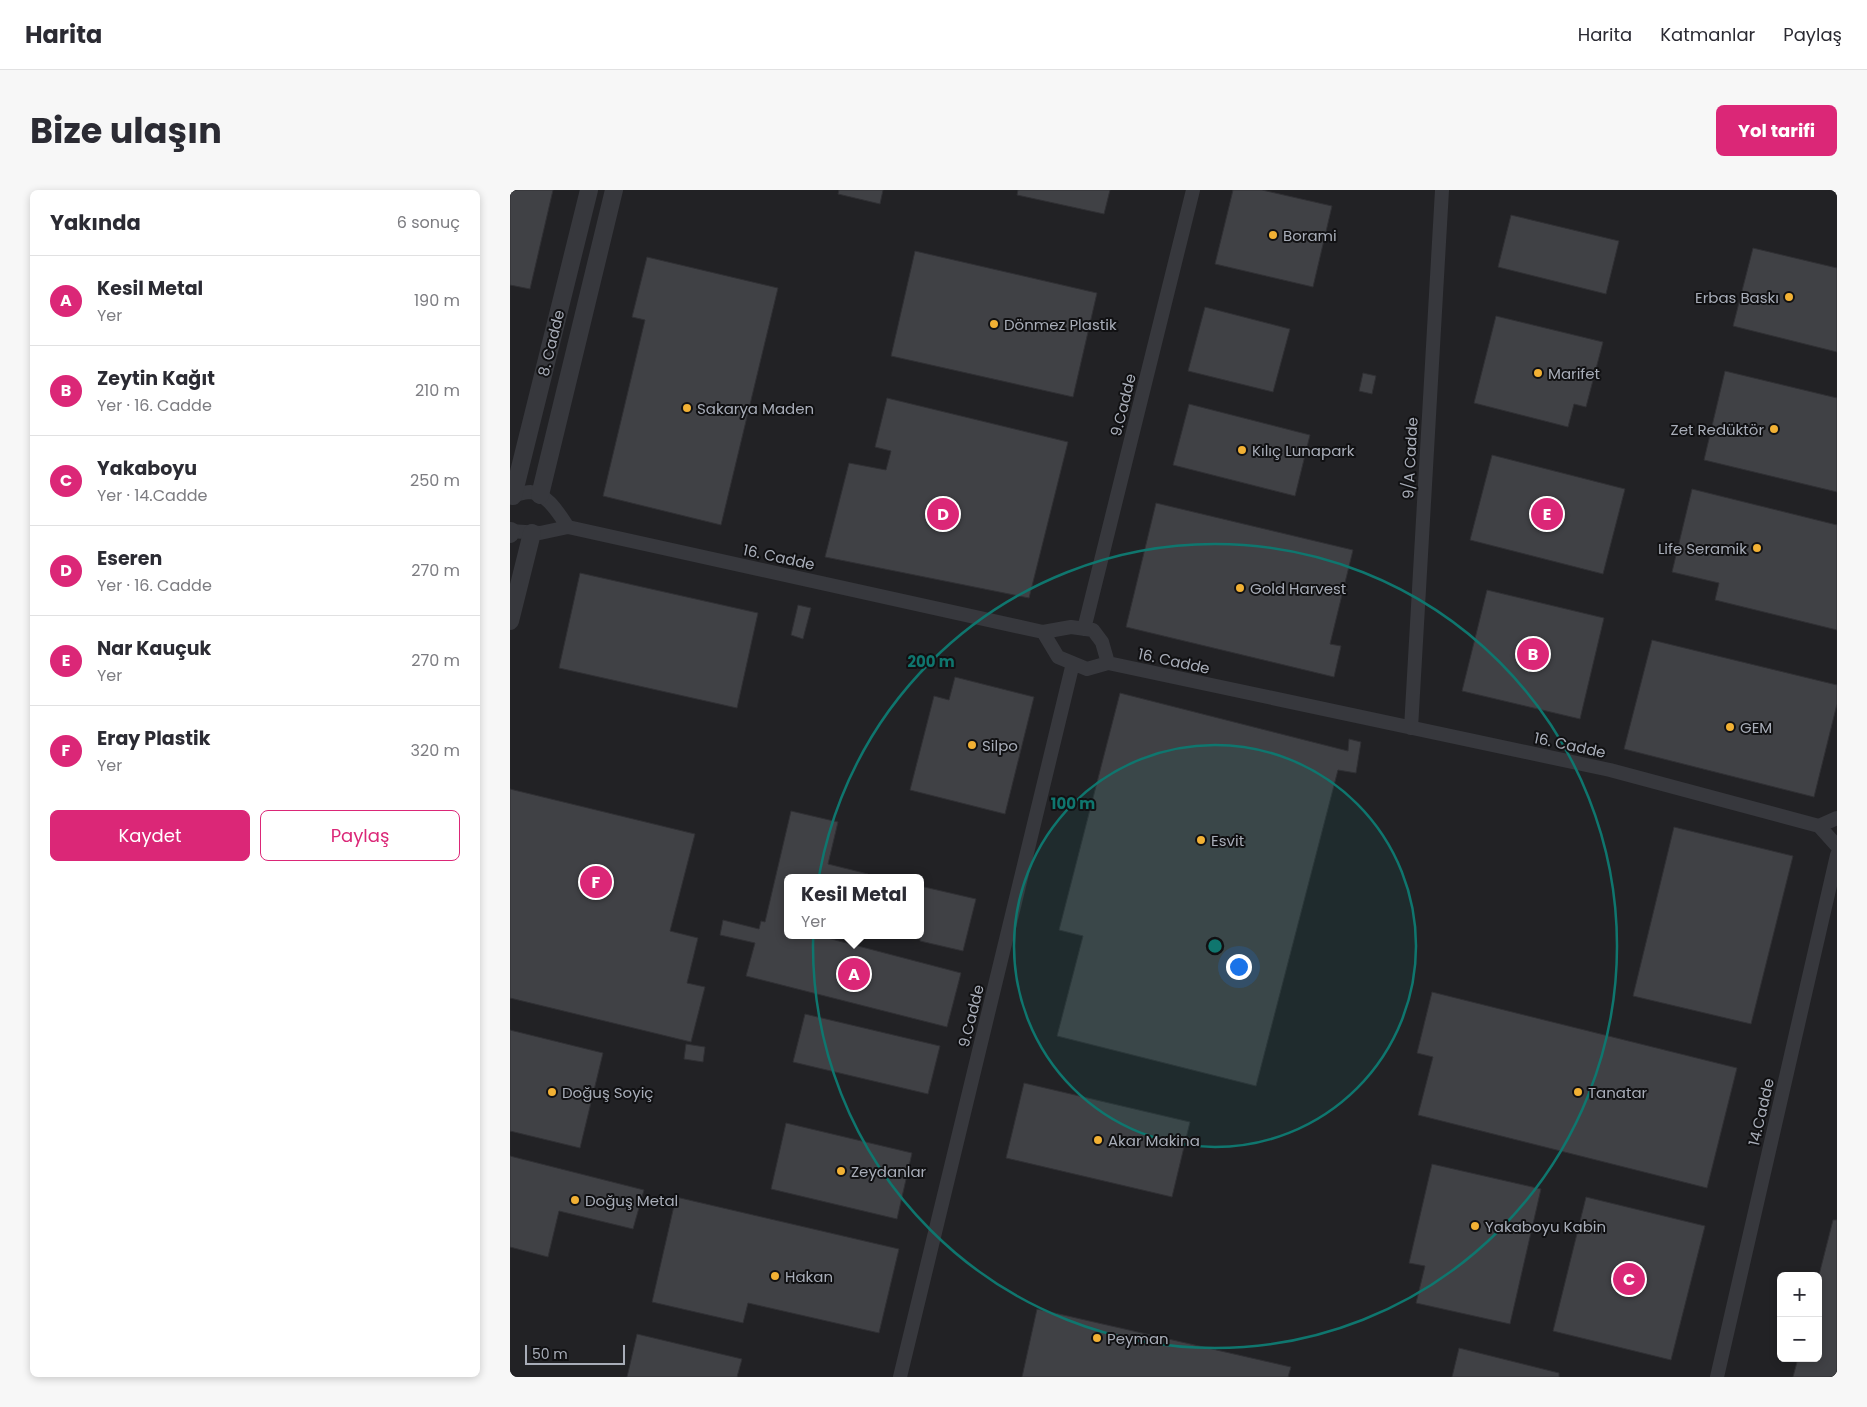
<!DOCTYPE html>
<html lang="tr">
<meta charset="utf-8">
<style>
:root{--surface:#fff;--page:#f7f7f7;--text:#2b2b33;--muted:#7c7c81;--line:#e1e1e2;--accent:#db2777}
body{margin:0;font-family:Poppins,sans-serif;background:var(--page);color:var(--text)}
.controls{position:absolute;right:15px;bottom:15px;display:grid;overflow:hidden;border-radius:8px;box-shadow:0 2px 8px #0003}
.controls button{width:45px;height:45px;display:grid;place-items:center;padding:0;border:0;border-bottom:1px solid var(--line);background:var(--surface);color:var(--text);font:25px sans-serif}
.scale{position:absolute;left:15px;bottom:12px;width:100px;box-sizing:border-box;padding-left:5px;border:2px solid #a8adb8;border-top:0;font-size:14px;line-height:18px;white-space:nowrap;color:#a8adb8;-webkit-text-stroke:4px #111113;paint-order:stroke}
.you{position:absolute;left:728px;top:776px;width:18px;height:18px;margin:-12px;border:4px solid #fff;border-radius:50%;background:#1a73e8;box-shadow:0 0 0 8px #1a73e833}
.badge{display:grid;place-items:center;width:32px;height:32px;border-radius:50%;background:var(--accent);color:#fff;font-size:16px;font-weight:700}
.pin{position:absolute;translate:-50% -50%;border:2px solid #fff;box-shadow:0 1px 5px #0006}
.popup{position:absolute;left:274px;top:684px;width:140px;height:65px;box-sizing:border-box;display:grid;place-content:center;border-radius:8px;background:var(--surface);filter:drop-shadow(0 1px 4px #0005);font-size:16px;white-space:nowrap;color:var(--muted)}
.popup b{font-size:19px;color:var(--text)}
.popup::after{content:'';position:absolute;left:50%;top:100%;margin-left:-10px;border:10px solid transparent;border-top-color:var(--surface)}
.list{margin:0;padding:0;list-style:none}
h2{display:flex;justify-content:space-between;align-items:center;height:65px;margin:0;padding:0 20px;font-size:21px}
h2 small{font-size:16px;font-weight:400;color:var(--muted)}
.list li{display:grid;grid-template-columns:32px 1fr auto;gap:15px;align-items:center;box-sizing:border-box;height:90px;padding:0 20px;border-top:1px solid var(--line)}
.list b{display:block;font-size:19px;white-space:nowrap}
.list p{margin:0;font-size:16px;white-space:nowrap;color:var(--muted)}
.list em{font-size:16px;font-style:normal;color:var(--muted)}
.actions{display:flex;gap:10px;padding:15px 20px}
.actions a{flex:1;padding:11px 0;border:1px solid var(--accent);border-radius:8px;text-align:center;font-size:18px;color:var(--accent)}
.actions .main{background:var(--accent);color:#fff}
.map{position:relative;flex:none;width:1327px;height:1187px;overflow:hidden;border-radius:8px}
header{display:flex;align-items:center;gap:30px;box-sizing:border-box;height:70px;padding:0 25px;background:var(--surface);border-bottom:1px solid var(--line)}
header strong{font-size:24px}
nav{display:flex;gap:28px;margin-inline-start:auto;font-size:18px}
.intro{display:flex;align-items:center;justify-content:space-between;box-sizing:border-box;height:120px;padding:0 30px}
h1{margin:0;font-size:35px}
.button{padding:12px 22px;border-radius:8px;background:var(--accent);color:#fff;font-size:18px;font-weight:700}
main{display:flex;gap:30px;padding:0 30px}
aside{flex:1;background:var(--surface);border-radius:8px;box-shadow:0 2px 8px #0003}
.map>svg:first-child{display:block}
</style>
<header>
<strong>Harita</strong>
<nav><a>Harita</a><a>Katmanlar</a><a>Paylaş</a></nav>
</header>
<div class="intro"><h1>Bize ulaşın</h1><a class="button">Yol tarifi</a></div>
<main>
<aside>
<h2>Yakında<small>6 sonuç</small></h2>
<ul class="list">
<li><span class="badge">A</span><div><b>Kesil Metal</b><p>Yer</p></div><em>190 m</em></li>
<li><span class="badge">B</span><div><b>Zeytin Kağıt</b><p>Yer · 16. Cadde</p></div><em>210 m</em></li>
<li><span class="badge">C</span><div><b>Yakaboyu</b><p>Yer · 14.Cadde</p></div><em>250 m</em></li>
<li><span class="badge">D</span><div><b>Eseren</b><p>Yer · 16. Cadde</p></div><em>270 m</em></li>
<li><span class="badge">E</span><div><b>Nar Kauçuk</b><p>Yer</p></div><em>270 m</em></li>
<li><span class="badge">F</span><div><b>Eray Plastik</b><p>Yer</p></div><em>320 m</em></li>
</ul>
<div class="actions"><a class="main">Kaydet</a><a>Paylaş</a></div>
</aside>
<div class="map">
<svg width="1327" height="1187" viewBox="0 0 1327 1187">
<rect width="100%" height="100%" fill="#161618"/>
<!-- built -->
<path fill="#222225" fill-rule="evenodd" d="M0,0H1327V1187H0ZM278,688H410V745H278ZM1271,1086H1308V1168H1271Z"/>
<!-- building -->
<path fill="#404145" stroke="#303034" d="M0,0H43L20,99L0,95Z
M329,0H373L370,14L328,4Z
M508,0H600L594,24L507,5Z
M723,0H752L822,16L803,97L705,74Z
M1001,25L1109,51L1096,104L988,77Z
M1243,58L1327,78V162L1223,136Z
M405,61L587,103L563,207L381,166Z
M137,67L268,98L211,335L93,306L135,130L122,127Z
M695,117L780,139L763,202L678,181Z
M986,126L1093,152L1076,217L1064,214L1058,237L964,213Z
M1215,181L1327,208V302L1194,270Z
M853,183L866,186L862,204L849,201Z
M377,208L558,252L519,408L315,367L339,273L376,280L381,261L365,257Z
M679,214L800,245L785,306L663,275Z
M982,265L1115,299L1093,384L960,350Z
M1182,299L1327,335V440L1205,410L1209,393L1162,382Z
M646,313L843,360L820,454L831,456L824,487L616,437Z
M70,383L248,423L227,518L49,478Z
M977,400L1094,428L1070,529L952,501Z
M288,415L301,418L293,449L281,445Z
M1142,450L1327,495V514L1304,607L1114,559Z
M445,487L524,507L495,624L400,600L424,506L439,510Z
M610,503L838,561L839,549L851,552L846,583L828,580L746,896L547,846L573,746L549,740Z
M0,599L185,644L160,741L188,748L177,793L195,797L181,852L0,808Z
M281,621L328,632L318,674L358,684L357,688H278V745H306L451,783L437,837L236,786L245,753L210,745L213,730L249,739L251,731L255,732Z
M1164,637L1283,666L1241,834L1123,806Z
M410,696L466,709L453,761L410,751Z
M922,802L1227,878L1197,998L908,925L923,867L907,863Z
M295,824L430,856L418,904L283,872Z
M0,840L93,863L70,958L0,941Z
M176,854L195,857L193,872L174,869Z
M514,893L680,932L662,1007L496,968Z
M276,933L402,963L387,1029L261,999Z
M0,966L134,1000L123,1039L49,1021L38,1067L0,1057Z
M922,974L1031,999L1000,1134L906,1113L915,1076L899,1073Z
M166,1007L389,1059L369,1143L238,1113L233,1133L142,1112Z
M1076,1007L1195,1036L1161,1170L1043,1141Z
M1323,1030H1327V1187H1283L1288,1168H1308V1089Z
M527,1119L781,1177L778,1187H512Z
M127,1144L232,1169L227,1187H117Z
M949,1158L1049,1183V1187H942Z"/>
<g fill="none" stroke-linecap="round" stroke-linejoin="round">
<!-- minor -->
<path stroke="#37383d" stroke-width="14" d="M0,306C6,305 14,302 20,302C37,303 49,324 58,337
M0,341L30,343L58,337L533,442L548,467L577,479L598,473L1100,580L1309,636L1327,656
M574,439L683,0
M533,442L561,437L583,440L592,452L598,473
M901,538L932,0
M1309,636L1327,628
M390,1187L563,473
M1207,1187L1327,665"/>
<!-- tertiary -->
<path stroke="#37383d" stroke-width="18" d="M30,305L104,0
M3,306L79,0
M0,344L1,341
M0,431L22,343"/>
</g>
<!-- distance rings -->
<circle cx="705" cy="756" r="201" fill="#0f766e" fill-opacity=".12"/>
<g fill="none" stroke="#0f766e" stroke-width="2.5">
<circle cx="705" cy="756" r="201"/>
<circle cx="705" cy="756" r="402"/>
</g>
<!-- markers -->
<g fill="#f2b134" stroke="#111113" stroke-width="2">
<circle cx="763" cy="45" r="5"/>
<circle cx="1279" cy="107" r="5"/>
<circle cx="484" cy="134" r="5"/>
<circle cx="1028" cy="183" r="5"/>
<circle cx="177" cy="218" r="5"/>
<circle cx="1264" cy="239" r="5"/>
<circle cx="732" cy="260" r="5"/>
<circle cx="1247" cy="358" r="5"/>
<circle cx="730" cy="398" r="5"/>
<circle cx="1220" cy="537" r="5"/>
<circle cx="462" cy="555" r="5"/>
<circle cx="691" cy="650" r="5"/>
<circle cx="42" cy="902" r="5"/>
<circle cx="1068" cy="902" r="5"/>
<circle cx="588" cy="950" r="5"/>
<circle cx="331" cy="981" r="5"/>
<circle cx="65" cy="1010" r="5"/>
<circle cx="965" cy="1036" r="5"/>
<circle cx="265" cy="1086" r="5"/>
<circle cx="587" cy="1148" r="5"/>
</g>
<g text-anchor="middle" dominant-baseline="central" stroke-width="4" stroke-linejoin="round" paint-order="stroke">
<!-- poi labels -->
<g font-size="15" fill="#a8adb8" stroke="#111113" text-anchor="start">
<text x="773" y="45">Borami</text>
<text x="1269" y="107" text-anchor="end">Erbas Baskı</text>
<text x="494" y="134">Dönmez Plastik</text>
<text x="1038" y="183">Marifet</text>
<text x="187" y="218">Sakarya Maden</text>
<text x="1254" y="239" text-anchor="end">Zet Redüktör</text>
<text x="742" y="260">Kılıç Lunapark</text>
<text x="1237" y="358" text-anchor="end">Life Seramik</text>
<text x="740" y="398">Gold Harvest</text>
<text x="1230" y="537">GEM</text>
<text x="472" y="555">Silpo</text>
<text x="701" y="650">Esvit</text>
<text x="52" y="902">Doğuş Soyiç</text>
<text x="1078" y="902">Tanatar</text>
<text x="598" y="950">Akar Makina</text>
<text x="341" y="981">Zeydanlar</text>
<text x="75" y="1010">Doğuş Metal</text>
<text x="975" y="1036">Yakaboyu Kabin</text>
<text x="275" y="1086">Hakan</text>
<text x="597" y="1148">Peyman</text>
</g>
<!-- street labels -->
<g font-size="15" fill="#a8adb8" stroke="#111113">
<text transform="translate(41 153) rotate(-76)">8. Cadde</text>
<text transform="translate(613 215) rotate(-76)">9.Cadde</text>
<text transform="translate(900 268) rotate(-87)">9/A Cadde</text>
<text transform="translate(269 367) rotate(12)">16. Cadde</text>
<text transform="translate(664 471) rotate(12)">16. Cadde</text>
<text transform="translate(1060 555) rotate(12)">16. Cadde</text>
<text transform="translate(461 826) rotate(-76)">9.Cadde</text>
<text transform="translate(1251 922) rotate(-77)">14.Cadde</text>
</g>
</g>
<circle cx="705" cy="756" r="8" fill="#0f766e" stroke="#111113" stroke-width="2.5"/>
<g font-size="15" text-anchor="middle" font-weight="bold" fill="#0f766e" stroke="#111113" stroke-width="4" stroke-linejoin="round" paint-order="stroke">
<text x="421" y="477">200 m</text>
<text x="563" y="619">100 m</text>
</g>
</svg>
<div class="controls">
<button>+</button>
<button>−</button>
</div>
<div class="scale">50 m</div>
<div class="you"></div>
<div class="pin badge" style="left:344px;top:784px">A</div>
<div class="popup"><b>Kesil Metal</b>Yer</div>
<div class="pin badge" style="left:1023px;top:464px">B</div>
<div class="pin badge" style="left:1119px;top:1089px">C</div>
<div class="pin badge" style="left:433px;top:324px">D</div>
<div class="pin badge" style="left:1037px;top:324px">E</div>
<div class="pin badge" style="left:86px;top:692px">F</div>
</div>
</main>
